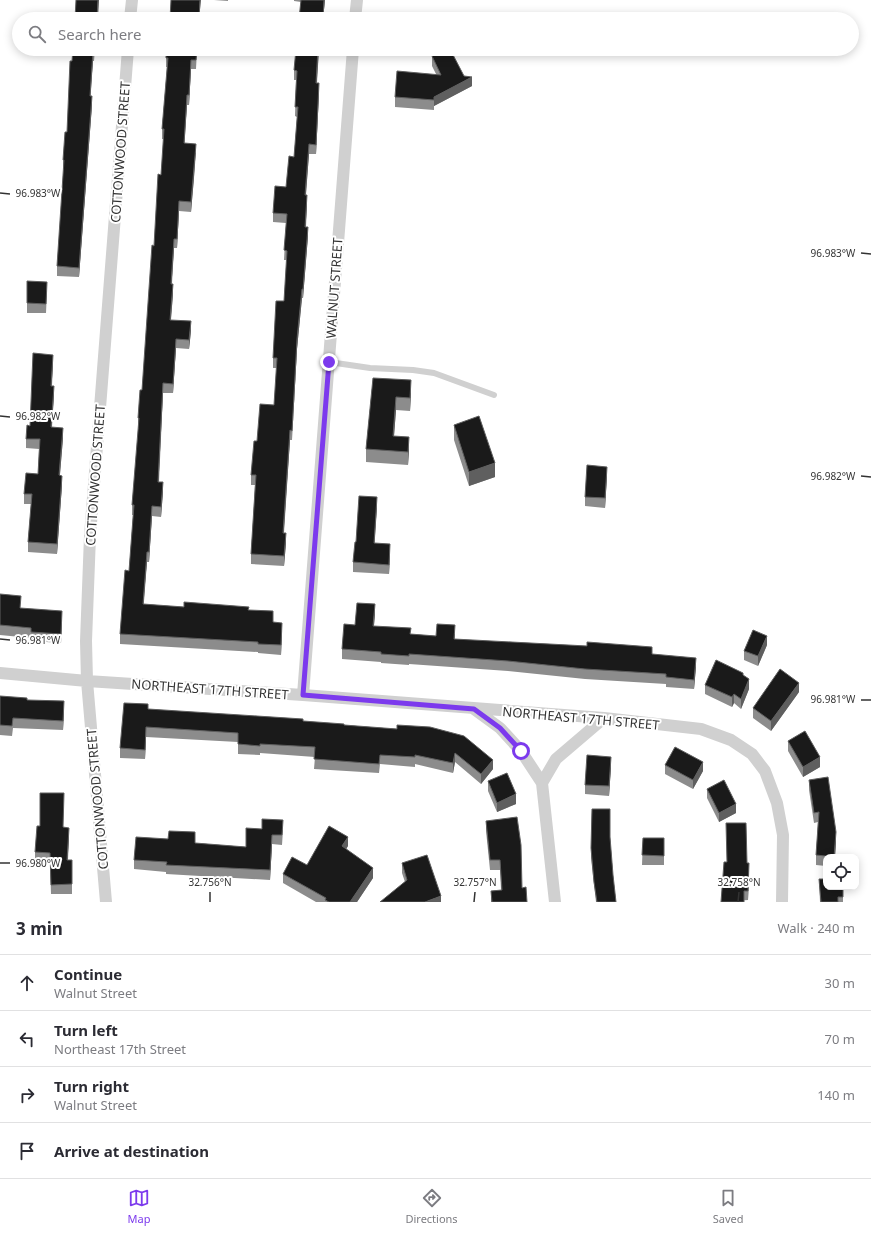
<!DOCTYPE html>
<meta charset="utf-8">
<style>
:root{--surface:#fff;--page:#f2f2f3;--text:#2b2b33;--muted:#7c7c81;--line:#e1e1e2;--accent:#7c3aed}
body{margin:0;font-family:"Noto Sans",sans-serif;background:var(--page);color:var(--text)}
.controls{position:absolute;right:12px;bottom:12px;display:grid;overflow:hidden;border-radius:8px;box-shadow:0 2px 10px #0003}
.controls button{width:36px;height:36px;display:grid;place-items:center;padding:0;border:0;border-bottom:1px solid var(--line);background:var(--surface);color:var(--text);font:20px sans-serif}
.stop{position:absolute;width:12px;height:12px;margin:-9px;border:3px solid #7c3aed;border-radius:50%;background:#fff}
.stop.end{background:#7c3aed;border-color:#fff;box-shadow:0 1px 4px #0008}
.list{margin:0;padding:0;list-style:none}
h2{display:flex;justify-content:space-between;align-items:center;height:52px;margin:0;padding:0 16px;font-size:17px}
h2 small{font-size:13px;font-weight:400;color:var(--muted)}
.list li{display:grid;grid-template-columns:26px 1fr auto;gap:12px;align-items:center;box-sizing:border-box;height:56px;padding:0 16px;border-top:1px solid var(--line)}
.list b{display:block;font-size:15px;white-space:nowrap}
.list p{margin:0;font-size:13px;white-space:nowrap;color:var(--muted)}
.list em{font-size:13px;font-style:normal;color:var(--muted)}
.icon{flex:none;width:22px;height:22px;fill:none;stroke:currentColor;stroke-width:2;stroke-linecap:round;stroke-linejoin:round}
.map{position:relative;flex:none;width:871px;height:902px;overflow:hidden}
.search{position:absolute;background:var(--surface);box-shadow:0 2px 10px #0003;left:12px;right:12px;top:12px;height:44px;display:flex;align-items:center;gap:10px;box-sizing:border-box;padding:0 14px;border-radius:22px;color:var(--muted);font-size:15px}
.sheet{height:276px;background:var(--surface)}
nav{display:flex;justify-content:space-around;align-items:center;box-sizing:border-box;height:56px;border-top:1px solid var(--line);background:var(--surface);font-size:11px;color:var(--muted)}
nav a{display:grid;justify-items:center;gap:2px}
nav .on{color:var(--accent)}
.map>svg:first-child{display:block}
</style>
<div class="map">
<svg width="871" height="902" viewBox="0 0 871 902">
<rect width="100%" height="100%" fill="#fff"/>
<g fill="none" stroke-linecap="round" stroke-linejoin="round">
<!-- service -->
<path stroke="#d0d0d0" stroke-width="6" d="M329,362L370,368L413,370L434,373L494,395"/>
<!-- minor -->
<path stroke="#d0d0d0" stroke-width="12" d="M130,19L132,0
M355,19L357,0
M0,673L87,681L303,695L604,718L701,729L731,740L752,754L765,771L777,803L783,835L782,902
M303,695L353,49
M474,709L500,728L521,751L542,783
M106,902L87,681L86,641L90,536L128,49
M555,902L542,783L556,759L604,718"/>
</g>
<!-- wall -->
<path fill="#8c8c8c" d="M214,0H228V1Z
M294,0H325L323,19H299L301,2L294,1Z
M95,49L94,61H93L90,96L92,105L79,277L57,276V266L64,169H63V160L67,132L72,61Z
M166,49H197L196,69H191L189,105H187L184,143L196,153L191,212L179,211L177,248H174L172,284L173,294L171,320L191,331L189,349L176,348L173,393H163L159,482L163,492L161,517L152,516L149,562H147L143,604L184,607L249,610L273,622L282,632L281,655L258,653V652L120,644V634L129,571L133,515H132V505L139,428H138V418L142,390L161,175L164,139H162V129L167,67H166Z
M319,49L317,83L319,93L316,154H309L306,195L307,205L306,227L308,236L303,298H302L297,349L292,440H290L284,533L286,543L284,566L251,564V554L255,485H251V475L257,441L274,405L277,368H273V358L284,301L287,260H284L286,223L273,222V213L286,187L294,157L297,117L295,116L296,80H294V70Z
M432,56L464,76L472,86L434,106V110L395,107V97L436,74L432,66Z
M27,281L47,291L46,313H27Z
M53,364L52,386L54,395L52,427L63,438L60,475L62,485L57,554L28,552V542L31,504H24V494L38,474L39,449L26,448V439L30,426Z
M373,378L411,393L410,411L396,410L394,436L409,450L408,465L366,462V449Z
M454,425L495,477L469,486L454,440Z
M607,476L605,508L585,506V497Z
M377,507L374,543L390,554L389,574L353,572V562L356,542Z
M0,594L20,608L62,620L61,643L31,641V638L0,635Z
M375,614L374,626L411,634L436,636L455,634V639L652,654L696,667L694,689L666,687V684L585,679L508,671L409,664V665L381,663V662L342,659V649L355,625Z
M767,645L758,666L744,660V651Z
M743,675L749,689L741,709L734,703L732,707L705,694V685Z
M799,692L771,731L753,718V708Z
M0,696L27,700L64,711L63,730L13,728L12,736L0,735Z
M148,709L303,721L344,725L397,729V725L493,769L481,784L455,762L453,773L415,764V767L380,764L379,773L314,769L315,757L260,753V755L238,754V742L146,737L145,759L120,758V748Z
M788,741L820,767L803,777L788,751Z
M665,765L703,771L693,789L665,774Z
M611,767L609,796L585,794V785Z
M809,780L836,842L835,857H826V866L816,865V855L818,822L814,823L809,790Z
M488,781L516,804L497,812L488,791Z
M707,789L736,813L719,822L707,798Z
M592,809L610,837L613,875L616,902H596L591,858Z
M486,821L522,888L527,902H491V891L501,890L500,870H490L486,831Z
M63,827L69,837L68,860L72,884V894H51L50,863L35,862V852Z
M283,830L282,845L272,844L270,880L166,874V872L134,869V860L195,843L246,847Z
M643,838H664V865H642Z
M348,846L346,849L373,878L357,902H316L283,883V874L307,865Z
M402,863L441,902L405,882L402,873Z
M747,863L749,873L748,900L721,902Z
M825,867L843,897V902H820L819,879H825Z"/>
<!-- shaded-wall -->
<path fill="#5f5f5f" d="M98,0H99L98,19H97Z
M200,0H201L199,19Z
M324,0H325L323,19Z
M318,49H319L316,93V83Z
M93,51V61L90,105V96Z
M191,60V69L189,105V95Z
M472,77V86L434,106V110V97Z
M319,83V93L316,154V145Z
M187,95V105L184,152V143Z
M92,96V105L79,277V268Z
M196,144L194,178L191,212V202Z
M309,144V154L305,205V195Z
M307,195V205L305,236V227Z
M179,201V211L177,248V239Z
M308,227V236L303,298V289Z
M174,239V248L171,293V284Z
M173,284V294L170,329V320Z
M302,289V298L297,349L292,440L297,339Z
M191,321V331L189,349V340Z
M176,339V348L173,393V384Z
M53,355V364L51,395V386Z
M411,380V393L410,411V398Z
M163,383V393L158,491V482Z
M54,386V395L51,437V427Z
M396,397V410L393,449V436Z
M63,428V438L59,485V475Z
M290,430V440L283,543V533Z
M409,437V450L408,465V452Z
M495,463V477L469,486V472Z
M607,467V476L605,508V498Z
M62,476V485L57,554V544Z
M163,482V492L161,517V507Z
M377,497V507L374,553V543Z
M152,506V516L149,562V552Z
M286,533V543L284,566V556Z
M390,544V554L389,574V565Z
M147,552V562L143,614V604Z
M375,604V614L373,635V626Z
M62,611V620L61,643V634Z
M282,623V632L281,655V645Z
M767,636V645L758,666V656Z
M696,658V667L694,689V680Z
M749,679V689L741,709V699Z
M799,683V692L771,731V721Z
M734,694V703L732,707V697Z
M64,701V711L63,730V721Z
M146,727V737L145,759V750Z
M455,753V762L453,773V763Z
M611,757V767L609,796V786Z
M820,757V767L803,777V767Z
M493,760V769L481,784V774Z
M703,762V771L693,789V780Z
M516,794V804L497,812V803Z
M736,804V813L719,822V813Z
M69,828V837L67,870V860Z
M836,832V842L835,857H834Z
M272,835V844L270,880V870Z
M348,837V846L342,856V846Z
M749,863V873L748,900V891Z
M373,868V878L357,902H350Z
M441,896V902H425Z"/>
<!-- building -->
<path fill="#1a1a1a" stroke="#5f5f5f" d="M76,0H98L97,19H75Z
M171,0H200L199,19H170Z
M301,0H324L323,19H299Z
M73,49H95L94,51H93L90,96H92L79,268L57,266L64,160H63L65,132H67L70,61H72Z
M166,49H197L196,60H191L189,95H187L184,143L196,144L191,202L179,201L177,239H174L171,284H173L170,320L191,321L189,340L176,339L173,384L163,383L158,482H163L161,507L152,506L149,552H147L143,604L184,607V602L249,607L248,610L273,611V622L282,623L281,645L258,644V642L120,634L125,570L129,571L134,505H132L139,418H138L140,390H142L152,245L154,246L158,174L161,175L164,129H162L168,58H166Z
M296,49H318L316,83H319L316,145L309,144L305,195H307L305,227H308L303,289H302L297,339L292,431L290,430L283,533H286L284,556L251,554L256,475H251L254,441H257L260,404L274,405L277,358H273L276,301H284L287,251L284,250L287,214L273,213L275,186L286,187L289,156L294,157L298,107H295L297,71L294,70Z
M445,49H450L464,76L472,77L434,97V100L395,97L397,71L441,75L432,56Z
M27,281L47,282L46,304L27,303Z
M33,353L53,355L51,386H54L51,427L63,428L59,475L62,476L57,544L28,542L32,494H24L26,473L38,474L40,439H26L27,425L30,426Z
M373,378L411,380L410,398L396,397L393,436L409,437L408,452L366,449Z
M479,416L495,463L469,472L454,425Z
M587,465L607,467L605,498L585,497Z
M359,496L377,497L374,543L390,544L389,565L353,562L355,542H356Z
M0,594L21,596L20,608L62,611L61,634L31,632V628L0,625Z
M357,603L375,604L373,626L411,628L410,634L436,636L437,624L455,625L454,639L587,646V642L652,647V654L696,658L694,680L666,677V674L585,669L508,661L409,654V656L381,654V652L342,649L344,624L355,625Z
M753,630L767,636L758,656L744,651Z
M716,660L743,673V675L749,679L741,699L734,694L732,697L705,685Z
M780,669L799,683L771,721L753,708Z
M0,696L27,698V700L64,701L63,721L13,718L12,726L0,725Z
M124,703L148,704V709L303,719V721L344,724V725L397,729V725L430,727L464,736L493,760L481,774L455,753L453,763L415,755V757L380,755L379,764L314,759L315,747L260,744V746L238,744V733L146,727L145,750L120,748Z
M805,731L820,757L803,767L788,741Z
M675,747L703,762L693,780L665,765Z
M587,755L611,757L609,786L585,785Z
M507,773L516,794L497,803L488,781Z
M828,777L836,832L834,857L816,855L819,812L814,813L809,780Z
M724,780L736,804L719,813L707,789Z
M40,793H64L63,827L69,828L67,860H72V884L51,885L50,853L35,852L37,826H40Z
M592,809H610V837L613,875L616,902H597L594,882L591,848Z
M517,817L521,845L522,888L526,887L527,902H492L491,891L502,890L500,860H490L486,821Z
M262,819L283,820L282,835H272L270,870L166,865L167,862L134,860L136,837L168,839L169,831L195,832V843L246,847V828L262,829Z
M726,823H746L747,863H749L748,891H744V902H721L724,862H727Z
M329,826L348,837L342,846L373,868L350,902H329L325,900L326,898L283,874L292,857L307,865Z
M643,838H664V856L642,855Z
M427,855L441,896L425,902H380L407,880L402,863Z
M826,866V887H843V897H838V902H821L819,879H826L825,867Z"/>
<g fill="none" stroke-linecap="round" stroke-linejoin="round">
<!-- route -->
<path stroke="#7c3aed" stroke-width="5" d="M329,362L303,695L474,709L500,728L521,751"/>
</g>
<!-- ticks -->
<path fill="none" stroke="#333" stroke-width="1.5" d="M0,193L10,194M861,253L871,254M0,416L10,417M861,476L871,477M0,639L10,640M861,700H871M0,863H10M210,902V892M474,902L475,892M738,902L739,892"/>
<g text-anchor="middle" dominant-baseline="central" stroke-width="4" stroke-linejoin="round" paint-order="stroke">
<!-- street labels -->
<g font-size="13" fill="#333" stroke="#fff">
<text transform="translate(120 152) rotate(-86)">COTTONWOOD STREET</text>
<text transform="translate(334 288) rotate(-86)">WALNUT STREET</text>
<text transform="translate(95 475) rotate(-86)">COTTONWOOD STREET</text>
<text transform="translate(210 689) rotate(4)">NORTHEAST 17TH STREET</text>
<text transform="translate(581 718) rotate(5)">NORTHEAST 17TH STREET</text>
<text transform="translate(97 799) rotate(-95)">COTTONWOOD STREET</text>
</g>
</g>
<g font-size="10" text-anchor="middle" fill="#333" stroke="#fff" stroke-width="4" stroke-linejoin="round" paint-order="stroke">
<text x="38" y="197">96.983°W</text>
<text x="833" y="257">96.983°W</text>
<text x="38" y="420">96.982°W</text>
<text x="833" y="480">96.982°W</text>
<text x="38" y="644">96.981°W</text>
<text x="833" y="703">96.981°W</text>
<text x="38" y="867">96.980°W</text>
<text x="210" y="886">32.756°N</text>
<text x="475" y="886">32.757°N</text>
<text x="739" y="886">32.758°N</text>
</g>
</svg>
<div class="controls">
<button><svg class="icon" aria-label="locate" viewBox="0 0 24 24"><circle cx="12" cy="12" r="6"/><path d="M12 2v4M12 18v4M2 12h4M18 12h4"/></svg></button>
</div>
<div class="stop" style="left:521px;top:751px"></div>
<div class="stop end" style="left:329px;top:362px"></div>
<div class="search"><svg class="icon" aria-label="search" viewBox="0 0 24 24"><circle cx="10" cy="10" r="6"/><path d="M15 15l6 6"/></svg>Search here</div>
</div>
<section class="sheet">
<h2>3 min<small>Walk · 240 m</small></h2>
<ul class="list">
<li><svg class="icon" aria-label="ahead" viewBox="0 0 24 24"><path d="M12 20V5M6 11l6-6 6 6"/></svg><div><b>Continue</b><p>Walnut Street</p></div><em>30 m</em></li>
<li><svg class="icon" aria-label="left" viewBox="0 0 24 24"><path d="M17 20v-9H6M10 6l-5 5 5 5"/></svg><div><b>Turn left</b><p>Northeast 17th Street</p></div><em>70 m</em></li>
<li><svg class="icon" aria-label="right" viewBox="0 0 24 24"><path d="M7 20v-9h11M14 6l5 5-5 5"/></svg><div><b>Turn right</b><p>Walnut Street</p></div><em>140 m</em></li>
<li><svg class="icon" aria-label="arrive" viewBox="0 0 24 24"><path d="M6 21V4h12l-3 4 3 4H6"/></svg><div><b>Arrive at destination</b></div></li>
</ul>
</section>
<nav>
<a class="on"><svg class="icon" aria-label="map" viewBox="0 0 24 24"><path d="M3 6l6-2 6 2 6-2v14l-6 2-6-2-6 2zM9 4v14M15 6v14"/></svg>Map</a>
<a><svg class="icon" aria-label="directions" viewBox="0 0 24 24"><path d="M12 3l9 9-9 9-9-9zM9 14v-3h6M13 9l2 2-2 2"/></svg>Directions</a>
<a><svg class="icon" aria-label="saved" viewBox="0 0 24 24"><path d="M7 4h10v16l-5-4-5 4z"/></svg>Saved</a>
</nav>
